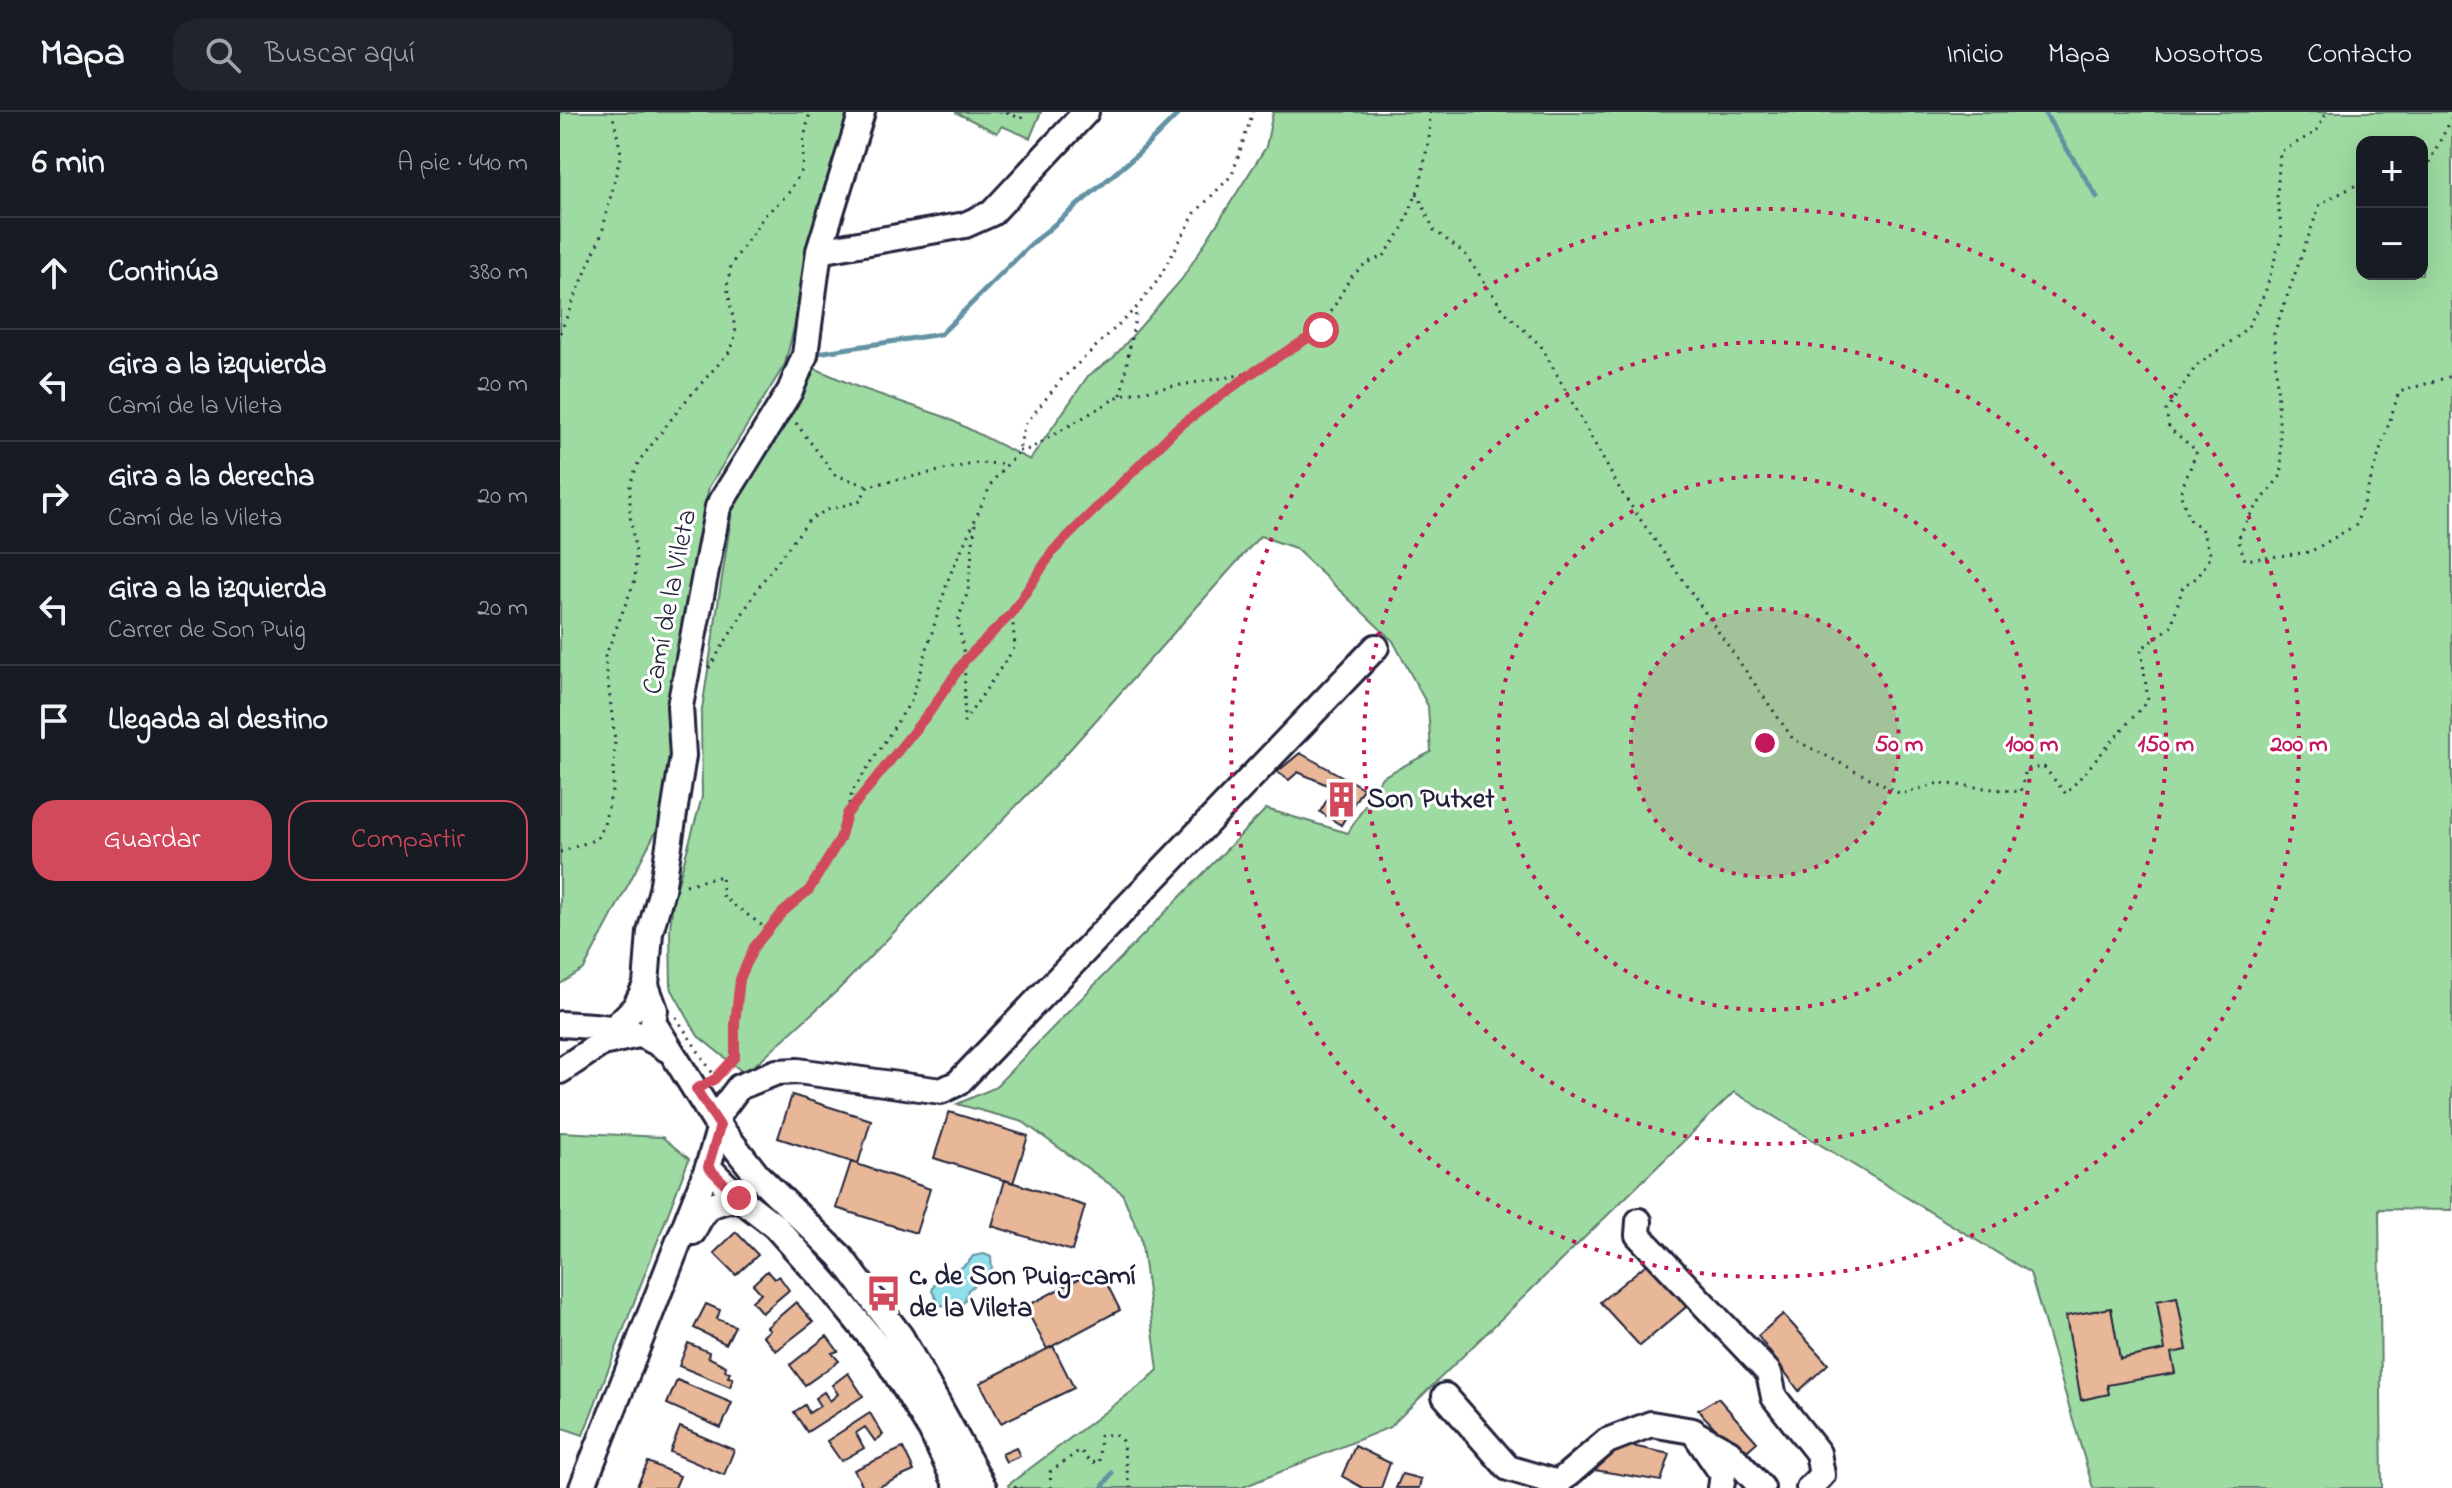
<!DOCTYPE html>
<html lang="es">
<meta charset="utf-8">
<style>
:root{--surface:#171b24;--page:#20242c;--text:#f1f3f6;--muted:#9ea1a6;--line:#363941;--accent:#d1495b}
body{margin:0;font-family:"Indie Flower",sans-serif;background:var(--page);color:var(--text)}
.controls{position:absolute;right:24px;top:24px;display:grid;overflow:hidden;border-radius:16px;box-shadow:0 8px 32px #0002}
.controls button{width:72px;height:72px;display:grid;place-items:center;padding:0;border:0;border-bottom:2px solid var(--line);background:var(--surface);color:var(--text);font:40px sans-serif}
.stop{position:absolute;width:24px;height:24px;margin:-18px;border:6px solid #d1495b;border-radius:50%;background:#fff}
.stop.end{background:#d1495b;border-color:#fff;box-shadow:0 2px 8px #0008}
.list{margin:0;padding:0;list-style:none}
h2{display:flex;justify-content:space-between;align-items:center;height:104px;margin:0;padding:0 32px;font-size:34px}
h2 small{font-size:26px;font-weight:400;color:var(--muted)}
.list li{display:grid;grid-template-columns:52px 1fr auto;gap:24px;align-items:center;box-sizing:border-box;height:112px;padding:0 32px;border-top:2px solid var(--line)}
.list b{display:block;font-size:30px;white-space:nowrap}
.list p{margin:0;font-size:26px;white-space:nowrap;color:var(--muted)}
.list em{font-size:26px;font-style:normal;color:var(--muted)}
.actions{display:flex;gap:16px;padding:24px 32px}
.actions a{flex:1;padding:18px 0;border:2px solid var(--accent);border-radius:24px;text-align:center;font-size:28px;color:var(--accent)}
.actions .main{background:var(--accent);color:#fff}
.icon{flex:none;width:44px;height:44px;fill:none;stroke:currentColor;stroke-width:2;stroke-linecap:round;stroke-linejoin:round}
.map{position:relative;flex:none;width:1892px;height:1376px;overflow:hidden}
header{display:flex;align-items:center;gap:48px;box-sizing:border-box;height:112px;padding:0 40px;background:var(--surface);border-bottom:2px solid var(--line)}
header strong{font-size:38px}
nav{display:flex;gap:44px;margin-inline-start:auto;font-size:28px}
.search{width:560px;height:72px;background:var(--page);display:flex;align-items:center;gap:20px;box-sizing:border-box;padding:0 28px;border-radius:24px;color:var(--muted);font-size:30px}
main{display:flex}
aside{flex:1;background:var(--surface)}
.map>svg:first-child{display:block}
</style>
<header>
<strong>Mapa</strong>
<div class="search"><svg class="icon" aria-label="search" viewBox="0 0 24 24"><circle cx="10" cy="10" r="6"/><path d="M15 15l6 6"/></svg>Buscar aquí</div>
<nav><a>Inicio</a><a>Mapa</a><a>Nosotros</a><a>Contacto</a></nav>
</header>
<main>
<aside>
<h2>6 min<small>A pie · 440 m</small></h2>
<ul class="list">
<li><svg class="icon" aria-label="ahead" viewBox="0 0 24 24"><path d="M12 20V5M6 11l6-6 6 6"/></svg><div><b>Continúa</b></div><em>380 m</em></li>
<li><svg class="icon" aria-label="left" viewBox="0 0 24 24"><path d="M17 20v-9H6M10 6l-5 5 5 5"/></svg><div><b>Gira a la izquierda</b><p>Camí de la Vileta</p></div><em>20 m</em></li>
<li><svg class="icon" aria-label="right" viewBox="0 0 24 24"><path d="M7 20v-9h11M14 6l5 5-5 5"/></svg><div><b>Gira a la derecha</b><p>Camí de la Vileta</p></div><em>20 m</em></li>
<li><svg class="icon" aria-label="left" viewBox="0 0 24 24"><path d="M17 20v-9H6M10 6l-5 5 5 5"/></svg><div><b>Gira a la izquierda</b><p>Carrer de Son Puig</p></div><em>20 m</em></li>
<li><svg class="icon" aria-label="arrive" viewBox="0 0 24 24"><path d="M6 21V4h12l-3 4 3 4H6"/></svg><div><b>Llegada al destino</b></div></li>
</ul>
<div class="actions"><a class="main">Guardar</a><a>Compartir</a></div>
</aside>
<div class="map">
<svg width="1892" height="1376" viewBox="0 0 1892 1376">
<rect width="100%" height="100%" fill="#fff"/>
<filter id="ink" filterUnits="userSpaceOnUse"><feTurbulence type="fractalNoise" baseFrequency=".0125" numOctaves="2"/><feDisplacementMap in="SourceGraphic" scale="16" xChannelSelector="R" yChannelSelector="G"/><feConvolveMatrix kernelMatrix="1 2 1 2 8 2 1 2 1" color-interpolation-filters="sRGB"/></filter>
<g filter="url(#ink)">
<!-- green -->
<path fill="#9edba2" stroke="#607e6e" stroke-width="2" fill-rule="evenodd" d="M0,0H287L225,252L149,375L121,513L104,704L24,857L0,872Z
M395,0H481L470,26L442,14L437,21Z
M713,0H1892V1098L1819,1097L1822,1376H1533L1470,1161L1174,980L830,1315L681,1376H449L448,1373L586,1269L598,1258L581,1126L562,1081L463,1010L397,992L434,976L706,697L788,721L822,665L871,640L868,594L833,529L735,436L700,424L496,653L278,878L185,962L138,924L111,876L110,817L113,789L142,685L141,604L173,393L205,333L254,256L295,274L385,305L470,348L528,264L553,246L622,167L706,35ZM1802,30H1862V162H1802Z
M0,1020L102,1025L129,1047L23,1323L0,1315Z"/>
<!-- water -->
<path fill="#8edfe9" stroke="#6393a3" stroke-width="2" d="M424,1142L431,1145L432,1159L408,1178L405,1189L399,1195L380,1193L372,1179C379,1153 399,1166 413,1144Z"/>
<g fill="none" stroke-linecap="round" stroke-linejoin="round">
<!-- stream -->
<path stroke="#6393a3" stroke-width="5" d="M1484,0L1537,85
M251,242L381,222L469,134L578,42L620,0
M542,1376L552,1361"/>
</g>
<!-- building -->
<path fill="#e7b798" stroke="#22223b" stroke-width="2" d="M740,641L803,676L781,713L760,700L774,676L738,660L729,668L717,660Z
M232,983L311,1008L298,1052L218,1026Z
M389,1000L468,1024L453,1071L374,1046Z
M291,1050L370,1077L356,1121L276,1096Z
M445,1068L525,1094L512,1139L432,1114Z
M176,1120L198,1143L176,1163L154,1141Z
M1089,1150L1126,1195L1080,1234L1040,1190Z
M539,1156L560,1198L487,1237L465,1195Z
M207,1159L214,1167L219,1164L229,1178L202,1201L192,1189L201,1181L193,1172Z
M1617,1185L1627,1238L1611,1241L1615,1261L1547,1273L1549,1282L1521,1288L1506,1204L1551,1196L1560,1247L1605,1238L1597,1189Z
M236,1190L253,1210L216,1239L203,1224L210,1218L207,1215Z
M146,1192L160,1198L157,1207L175,1214L166,1232L134,1216Z
M1223,1202L1268,1252L1239,1279L1198,1224Z
M267,1224L278,1239L272,1241L279,1249L245,1273L230,1253Z
M128,1231L149,1240L148,1245L166,1254L165,1259L170,1260L168,1265L173,1266L170,1275L119,1254Z
M493,1234L514,1276L441,1311L420,1271Z
M288,1261L303,1284L247,1320L234,1300L245,1293L249,1301L260,1294L255,1286L264,1280L270,1289L278,1282L272,1273Z
M117,1268L172,1291L161,1316L107,1292Z
M1158,1286L1197,1330L1181,1344L1138,1298Z
M310,1301L323,1323L315,1329L305,1315L296,1321L304,1336L281,1349L267,1329Z
M120,1315L174,1338L164,1363L110,1340Z
M1058,1331L1110,1342L1101,1369L1034,1358L1042,1341Z
M795,1334L830,1351L821,1376H803L782,1364Z
M343,1336L354,1359L316,1376H304L294,1358Z
M456,1336L460,1344L446,1350L442,1342Z
M88,1350L120,1364L115,1376H76Z
M842,1362L861,1367L859,1376H836Z"/>
<g fill="none" stroke-linecap="round" stroke-linejoin="round">
<defs>
<path id="minor" d="M259,139L405,113L432,101L526,0
M86,873L95,898L93,910L154,1008L197,1063L280,1144L341,1225L424,1376
M0,912C39,914 76,914 108,938
M55,915L75,895L86,873L90,820L102,778L123,644L120,594L158,395L230,279L245,243L259,139L302,0
M0,959L42,931L74,924
M154,1008L179,975L217,960L238,959L381,979L398,971L816,535
M148,1055L179,1086L215,1114L267,1172L322,1239L371,1318L398,1376
M1079,1109L1078,1123L1209,1261L1214,1285L1258,1341L1262,1363L1249,1376
M133,1120C145,1093 151,1091 179,1086
M885,1284L948,1356L998,1371L1047,1329L1091,1312L1133,1319L1163,1363L1161,1376
M1138,1323L1169,1340L1202,1376
M22,1376L148,1055L160,1014"/>
</defs>
<!-- minor casing -->
<use href="#minor" stroke="#22223b" stroke-width="30"/>
<!-- path -->
<path stroke="#22223b" stroke-width="3" stroke-dasharray="2 6" stroke-linecap="butt" d="M447,0L461,7L464,0
M1862,54L1868,52L1892,6
M1802,70L1760,92L1714,221L1722,362L1688,406L1678,427L1685,448L1750,440L1796,413L1839,280L1892,264
M857,81L874,118L905,142L944,199L981,234L1062,381L1233,627L1341,682L1379,671L1461,680L1466,657L1484,655L1506,682L1588,588L1581,537L1611,515L1623,474L1638,465L1651,444L1641,416L1629,407L1620,381L1637,339L1609,316L1606,299L1636,254L1676,226L1689,213L1705,181L1722,122L1717,84L1720,40L1756,20L1767,0
M0,221L42,121L61,41L52,0
M561,283L577,196
M236,311L275,363L308,374
M459,339L470,337L561,283L692,261L761,218L790,166L806,151L824,144L842,118L860,73L869,26L870,0
M415,412L408,479L398,508L405,548L404,610L455,535L452,502
M149,556L202,470L250,407L267,398L300,389L308,374L417,351L447,352
M289,699L371,598L405,548L452,501L493,439L618,315L692,261
M0,740L37,727L44,712L53,675L55,628L45,545L75,468L76,442L70,404V372L79,349L123,292L171,238L176,221L167,175L171,153L204,104L228,82L242,58L244,26L250,0
M126,773L162,764L163,785L207,817
M116,905L155,965
M153,968L175,945V911L180,867L194,835L223,800L249,778L280,727L292,680L351,589L389,465L432,370L459,339L464,314L500,269L577,195L598,168L635,101L672,63L693,0
M455,1376L457,1373L461,1376
M491,1376L490,1360L520,1338L530,1350L539,1351L540,1324L554,1322L562,1329L570,1376"/>
<!-- minor -->
<use href="#minor" stroke="#fff" stroke-width="24"/>
</g>
</g>
<g fill="none" stroke-linecap="round" stroke-linejoin="round" filter="url(#ink)">
<!-- route -->
<path stroke="#d1495b" stroke-width="10" d="M179,1086L148,1055L160,1014L136,977L155,967L175,945V911L180,867L194,835L223,800L249,778L280,727L287,702L371,598L405,548L452,501L493,439L618,315L692,261L761,218"/>
</g>
<!-- distance rings -->
<circle cx="1205" cy="631" r="134" fill="#c2185b" fill-opacity=".12"/>
<g fill="none" stroke="#c2185b" stroke-width="4" stroke-dasharray="4 8">
<circle cx="1205" cy="631" r="134"/>
<circle cx="1205" cy="631" r="267"/>
<circle cx="1205" cy="631" r="401"/>
<circle cx="1205" cy="631" r="534"/>
</g>
<!-- icons -->
<defs>
<symbol id="building-bare" viewBox="-9 -9 18 18"><path d="M-4-6H4V6H1V3H-1V6H-4ZM-2.5-4.3h1.7v1.8h-1.7ZM.8-4.3h1.7v1.8H.8ZM-2.5-1h1.7V.8h-1.7ZM.8-1h1.7V.8H.8Z" fill="#d1495b" stroke="#fff" stroke-width="2.5" paint-order="stroke"/></symbol>
<symbol id="bus-bare" viewBox="-9 -9 18 18"><path d="M-5-6H5V4H4V6H2V4H-2V6H-4V4H-5ZM-3.5-4V0h7V-4ZM-3.5 1.2v1.5H-2V1.2ZM2 1.2v1.5H3.5V1.2Z" fill="#d1495b" stroke="#fff" stroke-width="2.5" paint-order="stroke"/></symbol>
</defs>
<g fill-rule="evenodd">
<use href="#building-bare" x="756" y="662" width="51" height="51"/>
<use href="#bus-bare" x="298" y="1156" width="51" height="51"/>
</g>
<g text-anchor="middle" dominant-baseline="central" stroke-width="6" stroke-linejoin="round" paint-order="stroke">
<!-- street labels -->
<g font-size="28" fill="#22223b" stroke="#fff">
<text transform="translate(111 490) rotate(-79)">Camí de la Vileta</text>
</g>
<!-- poi labels -->
<g font-size="28" font-weight="bold" fill="#22223b" stroke="#fff" text-anchor="start">
<text x="807" y="688">Son Putxet</text>
<text x="349" y="1165">c. de Son Puig-camí<tspan x="349" dy="32">de la Vileta</tspan></text>
</g>
</g>
<circle cx="1205" cy="631" r="12" fill="#c2185b" stroke="#fff" stroke-width="4"/>
<g font-size="24" text-anchor="middle" font-weight="bold" fill="#c2185b" stroke="#fff" stroke-width="6" stroke-linejoin="round" paint-order="stroke">
<text x="1339" y="639">50 m</text>
<text x="1472" y="639">100 m</text>
<text x="1606" y="639">150 m</text>
<text x="1739" y="639">200 m</text>
</g>
</svg>
<div class="controls">
<button>+</button>
<button>−</button>
</div>
<div class="stop" style="left:761px;top:218px"></div>
<div class="stop end" style="left:179px;top:1086px"></div>
</div>
</main>
